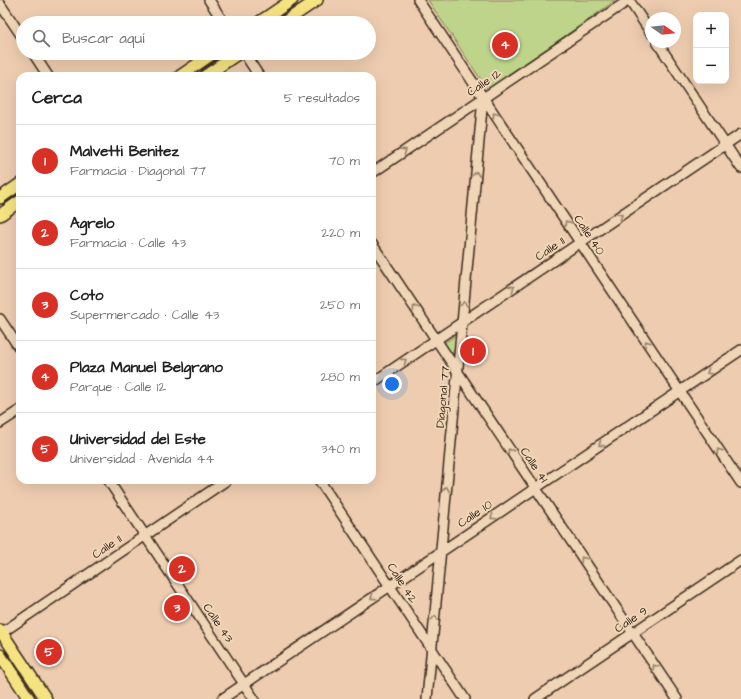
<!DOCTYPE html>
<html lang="es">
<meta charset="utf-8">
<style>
:root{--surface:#fff;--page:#f6f6f6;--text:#222;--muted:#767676;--line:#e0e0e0;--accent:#d93025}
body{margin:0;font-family:"Architects Daughter",sans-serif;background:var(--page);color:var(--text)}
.controls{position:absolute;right:12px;top:12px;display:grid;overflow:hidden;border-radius:8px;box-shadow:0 4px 16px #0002}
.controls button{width:36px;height:36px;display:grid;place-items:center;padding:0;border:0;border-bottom:1px solid var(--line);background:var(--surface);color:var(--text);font:20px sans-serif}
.compass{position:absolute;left:645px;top:12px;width:36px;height:36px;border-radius:50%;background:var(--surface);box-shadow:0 4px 16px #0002;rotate:104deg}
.you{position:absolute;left:392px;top:384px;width:14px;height:14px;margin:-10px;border:3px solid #fff;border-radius:50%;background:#1a73e8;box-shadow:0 0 0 6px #1a73e833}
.badge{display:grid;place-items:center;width:26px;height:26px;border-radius:50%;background:var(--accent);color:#fff;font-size:13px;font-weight:700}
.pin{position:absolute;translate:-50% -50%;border:2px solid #fff;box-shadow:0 1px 4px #0006}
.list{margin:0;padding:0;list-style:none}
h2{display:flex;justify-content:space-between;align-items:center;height:52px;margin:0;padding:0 16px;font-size:17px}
h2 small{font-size:13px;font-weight:400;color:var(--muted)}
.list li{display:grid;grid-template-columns:26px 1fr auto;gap:12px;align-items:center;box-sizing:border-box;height:72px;padding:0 16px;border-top:1px solid var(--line)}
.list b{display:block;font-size:15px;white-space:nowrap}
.list p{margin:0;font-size:13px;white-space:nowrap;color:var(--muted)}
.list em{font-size:13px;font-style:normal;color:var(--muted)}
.icon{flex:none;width:22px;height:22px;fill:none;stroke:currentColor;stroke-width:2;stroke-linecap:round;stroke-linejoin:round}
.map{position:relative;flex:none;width:741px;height:699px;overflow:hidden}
.search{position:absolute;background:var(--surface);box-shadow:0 4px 16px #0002;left:16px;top:16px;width:360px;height:44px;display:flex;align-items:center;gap:10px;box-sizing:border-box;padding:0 14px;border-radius:22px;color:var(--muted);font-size:15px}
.panel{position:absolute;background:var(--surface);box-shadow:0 4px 16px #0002;left:16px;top:72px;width:360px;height:412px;border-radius:12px}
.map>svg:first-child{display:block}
</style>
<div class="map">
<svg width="741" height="699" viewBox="0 0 741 699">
<rect width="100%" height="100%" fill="#eeccaf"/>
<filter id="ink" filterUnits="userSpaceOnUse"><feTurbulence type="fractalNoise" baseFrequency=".025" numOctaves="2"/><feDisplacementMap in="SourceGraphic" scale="8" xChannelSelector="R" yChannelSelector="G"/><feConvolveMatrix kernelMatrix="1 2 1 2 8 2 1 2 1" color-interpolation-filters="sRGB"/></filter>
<g filter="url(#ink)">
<!-- green -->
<path fill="#bed48a" stroke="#7c7f54" d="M428,0H616L488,90Z
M456,335L453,356L444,343Z"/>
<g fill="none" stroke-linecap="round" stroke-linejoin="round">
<defs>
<path id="minor" d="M209,0L224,23
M418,0L741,483
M629,0L651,33
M0,4L23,38
M657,42L741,168
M33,53L48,76
M244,53L259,76
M372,173L629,0
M372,244L677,699
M0,319L20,349
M372,383L741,134
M0,423L20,410
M108,480L254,699
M319,480L465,699
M0,634L227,480
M222,699L741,350
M427,699L483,98
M535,699L741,560"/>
<path id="major" d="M258,23L292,0
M283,23L317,0
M180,76L214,53
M205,76L239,53
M0,198L20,184
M0,215L20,201
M0,630L46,699
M0,655L29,699"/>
</defs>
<!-- minor casing -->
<use href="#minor" stroke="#3b2a1e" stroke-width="12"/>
<!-- major casing -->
<use href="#major" stroke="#3b2a1e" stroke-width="14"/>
<!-- minor -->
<use href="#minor" stroke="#f0d6b7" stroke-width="9"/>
<!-- major -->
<use href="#major" stroke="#f5e382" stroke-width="11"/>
</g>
<!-- one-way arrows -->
<defs><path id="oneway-chevron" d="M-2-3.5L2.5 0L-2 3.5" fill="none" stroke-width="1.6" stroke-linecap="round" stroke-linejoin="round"/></defs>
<g stroke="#96806a">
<use href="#oneway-chevron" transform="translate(495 115) rotate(-124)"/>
<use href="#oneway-chevron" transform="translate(404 151) rotate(-34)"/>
<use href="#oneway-chevron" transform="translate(476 174) rotate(-85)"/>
<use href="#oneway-chevron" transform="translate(620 216) rotate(-34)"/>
<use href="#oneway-chevron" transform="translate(567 223) rotate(-124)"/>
<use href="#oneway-chevron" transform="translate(512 288) rotate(-34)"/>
<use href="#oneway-chevron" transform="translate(464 304) rotate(-85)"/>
<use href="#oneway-chevron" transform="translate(415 308) rotate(-124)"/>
<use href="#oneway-chevron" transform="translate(647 343) rotate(-124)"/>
<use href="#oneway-chevron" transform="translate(404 361) rotate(-34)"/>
<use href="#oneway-chevron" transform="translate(709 372) rotate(146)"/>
<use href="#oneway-chevron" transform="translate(601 444) rotate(146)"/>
<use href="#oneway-chevron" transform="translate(510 451) rotate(-124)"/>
<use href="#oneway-chevron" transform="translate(719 451) rotate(-124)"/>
<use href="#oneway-chevron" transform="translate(446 489) rotate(-85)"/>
<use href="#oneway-chevron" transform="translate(493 517) rotate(146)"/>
<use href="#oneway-chevron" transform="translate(583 559) rotate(-124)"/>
<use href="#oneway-chevron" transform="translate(373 597) rotate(146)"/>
<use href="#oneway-chevron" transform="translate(435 618) rotate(-85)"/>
<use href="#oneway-chevron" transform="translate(655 667) rotate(-124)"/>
</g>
</g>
<g text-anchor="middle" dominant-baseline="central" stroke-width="4" stroke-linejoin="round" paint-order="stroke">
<!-- street labels -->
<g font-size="12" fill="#3b2a1e" stroke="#f0d6b7">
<text transform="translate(484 83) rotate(-34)">Calle 12</text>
<text transform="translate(589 235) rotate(56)">Calle 40</text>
<text transform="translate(550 249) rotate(-34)">Calle 11</text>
<text transform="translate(443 397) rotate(-85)">Diagonal 77</text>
<text transform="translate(534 465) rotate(56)">Calle 41</text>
<text transform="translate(475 514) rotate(-34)">Calle 10</text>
<text transform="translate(107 547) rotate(-34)">Calle 11</text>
<text transform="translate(402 583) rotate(57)">Calle 42</text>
<text transform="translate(631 620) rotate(-34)">Calle 9</text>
<text transform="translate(218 623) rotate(56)">Calle 43</text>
</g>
</g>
</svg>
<div class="controls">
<button>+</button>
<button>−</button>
</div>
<svg class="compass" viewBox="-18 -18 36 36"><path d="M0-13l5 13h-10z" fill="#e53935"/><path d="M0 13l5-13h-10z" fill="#767676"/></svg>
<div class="you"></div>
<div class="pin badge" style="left:473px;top:351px">1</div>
<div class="pin badge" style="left:182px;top:569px">2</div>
<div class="pin badge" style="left:177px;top:608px">3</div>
<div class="pin badge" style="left:505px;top:45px">4</div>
<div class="pin badge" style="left:49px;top:652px">5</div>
<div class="search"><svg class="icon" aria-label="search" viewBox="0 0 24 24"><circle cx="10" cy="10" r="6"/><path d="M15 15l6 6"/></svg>Buscar aquí</div>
<section class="panel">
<h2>Cerca<small>5 resultados</small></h2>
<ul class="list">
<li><span class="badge">1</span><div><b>Malvetti Benitez</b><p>Farmacia · Diagonal 77</p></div><em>70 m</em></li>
<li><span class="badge">2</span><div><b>Agrelo</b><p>Farmacia · Calle 43</p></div><em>220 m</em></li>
<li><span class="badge">3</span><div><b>Coto</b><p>Supermercado · Calle 43</p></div><em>250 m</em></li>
<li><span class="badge">4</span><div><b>Plaza Manuel Belgrano</b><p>Parque · Calle 12</p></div><em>280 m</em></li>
<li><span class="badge">5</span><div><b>Universidad del Este</b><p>Universidad · Avenida 44</p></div><em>340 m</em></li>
</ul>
</section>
</div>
